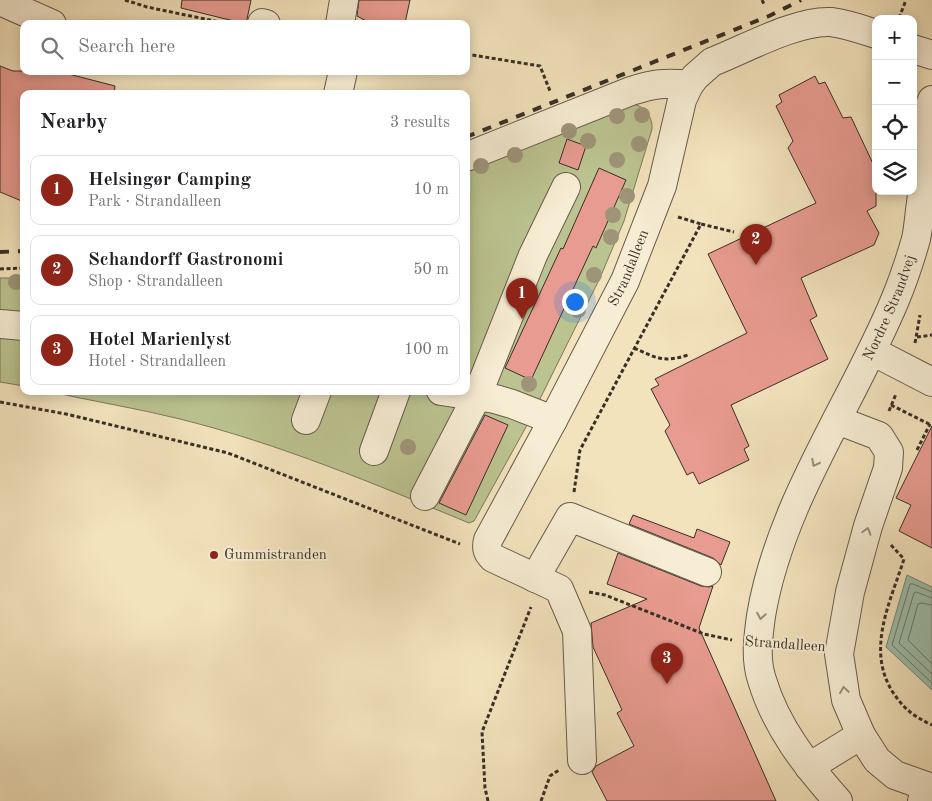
<!DOCTYPE html>
<meta charset="utf-8">
<style>
:root{--surface:#fff;--page:#f2f2f2;--text:#202124;--muted:#757577;--line:#e0e0e0;--accent:#8f2418}
body{margin:0;font-family:"Old Standard TT",serif;background:var(--page);color:var(--text)}
.controls{position:absolute;right:15px;top:15px;display:grid;overflow:hidden;border-radius:10px;box-shadow:0 2px 12px #0003}
.controls button{width:45px;height:45px;display:grid;place-items:center;padding:0;border:0;border-bottom:1px solid var(--line);background:var(--surface);color:var(--text);font:25px sans-serif}
.you{position:absolute;left:574px;top:301px;width:18px;height:18px;margin:-12px;border:4px solid #fff;border-radius:50%;background:#1a73e8;box-shadow:0 0 0 8px #1a73e833}
.badge{display:grid;place-items:center;width:32px;height:32px;border-radius:50%;background:var(--accent);color:#fff;font-size:16px;font-weight:700}
.pin{position:absolute;translate:-50% -41px;filter:drop-shadow(0 1px 2px #0008)}
.pin::after{content:'';position:absolute;top:26px;width:18px;height:15px;background:inherit;clip-path:polygon(0 0,100% 0,50% 100%)}
.list{margin:0;padding:0;list-style:none}
h2{display:flex;justify-content:space-between;align-items:center;height:65px;margin:0;padding:0 20px;font-size:21px}
h2 small{font-size:16px;font-weight:400;color:var(--muted)}
.list li{display:grid;grid-template-columns:32px 1fr auto;gap:15px;align-items:center;box-sizing:border-box;height:70px;margin:0 10px 10px;padding:0 10px;border:1px solid var(--line);border-radius:10px}
.list b{display:block;font-size:19px;white-space:nowrap}
.list p{margin:0;font-size:16px;white-space:nowrap;color:var(--muted)}
.list em{font-size:16px;font-style:normal;color:var(--muted)}
.icon{flex:none;width:28px;height:28px;fill:none;stroke:currentColor;stroke-width:2;stroke-linecap:round;stroke-linejoin:round}
.map{position:relative;flex:none;width:932px;height:801px;overflow:hidden}
.search{position:absolute;background:var(--surface);box-shadow:0 2px 12px #0003;left:20px;top:20px;width:450px;height:55px;display:flex;align-items:center;gap:12px;box-sizing:border-box;padding:0 18px;border-radius:10px;color:var(--muted);font-size:19px}
.panel{position:absolute;background:var(--surface);box-shadow:0 2px 12px #0003;left:20px;top:90px;width:450px;height:305px;border-radius:10px}
.map>svg:first-child{display:block}
</style>
<div class="map">
<svg width="932" height="801" viewBox="0 0 932 801">
<rect width="100%" height="100%" fill="#f3e3bd"/>
<filter id="stains"><feTurbulence type="fractalNoise" baseFrequency=".004" numOctaves="4"/><feColorMatrix values="0 0 0 0 .2 0 0 0 0 .09 0 0 0 0 .02 0 0 0 .5 -.17"/></filter>
<radialGradient id="worn" r=".72"><stop offset=".6" stop-color="#630" stop-opacity="0"/><stop offset="1" stop-color="#630" stop-opacity=".3"/></radialGradient>
<!-- green -->
<path fill="#bbc390" stroke="#7a795b" d="M634,104C645,107 653,117 652,129L624,221L600,278L526,427L474,521L469,523C375,484 280,444 180,419C136,408 91,401 47,391H466V168Z
M0,278H24V386L0,382Z"/>
<!-- water -->
<path fill="#9cbeac" stroke="#748576" d="M907,575L932,587V690L886,647Z"/>
<g fill="none" stroke-linecap="round" stroke-linejoin="round">
<!-- shore -->
<path stroke="#6a7669" stroke-width="1" d="M932,592L913,584H910L892,645L932,683
M932,598L916,592L914,593L899,643L932,674
M932,605L921,603L918,604L908,640L932,664"/>
</g>
<!-- building -->
<path fill="#e89b90" stroke="#382f26" d="M182,0H251L246,24L181,8Z
M359,0H410L405,23L368,22L357,16Z
M0,66L13,71H57L115,86L114,94H24V202L0,192Z
M815,76L819,84L825,82L843,118L851,117L876,170V206L867,211L879,233L874,245L801,278L817,316L810,320L828,359L731,405L749,446L744,449L749,460L699,484L693,472L687,475L665,431L670,425L651,389L659,385L655,379L747,333L708,254L816,203L788,148L793,141L776,106L782,102L779,95Z
M567,139L586,146L578,170L559,163Z
M599,168L626,180L596,248L593,246L531,380L505,368L561,248L563,249Z
M485,415L508,425L466,515L439,503Z
M932,426V548L899,531L911,505L896,498Z
M633,515L694,538L697,529L730,542L721,565L713,558L629,524Z
M618,553L701,586L709,587L713,586L699,628L776,801H607L592,772L596,766L634,746L617,713L622,710L593,647L591,623L647,599L607,584Z"/>
<g fill="none" stroke-linecap="round" stroke-linejoin="round">
<defs>
<g id="minor">
<path d="M0,1L52,24"/>
<path d="M262,23L266,24"/>
<path d="M340,24L344,0"/>
<path d="M913,49L932,55"/>
<path d="M338,94L343,71"/>
<path d="M466,157L631,91C653,84 666,82 689,85"/>
<path d="M0,324L24,326"/>
<path d="M872,351L932,382"/>
<path d="M441,391L495,399L512,404L553,420"/>
<path d="M306,420L317,391"/>
<path d="M837,420L879,436L889,452L888,468L868,526L850,592L839,654L846,700L861,735"/>
<path d="M374,451L396,391"/>
<path d="M425,496L477,396L533,255L566,187"/>
<path d="M535,578L570,517L707,572"/>
<path id="s1" d="M582,760L577,631L559,589L493,558C487,552 486,548 488,540L553,420L625,281L662,186L682,100L689,85L695,77L712,62C745,49 797,20 831,22C847,24 861,29 876,34"/>
<path d="M809,767L861,735L877,760L895,775L926,786L922,801"/>
<path id="s2" d="M838,801C806,765 776,727 762,680C755,659 758,638 761,616C780,502 851,406 895,300C903,281 910,260 916,239C918,230 919,219 920,210C925,176 927,142 929,108L932,100"/>
</g>
</defs>
<!-- minor casing -->
<use href="#minor" stroke="#675c4c" stroke-width="30"/>
<!-- path -->
<path stroke="#382f26" stroke-width="3" stroke-dasharray="4 2.5" stroke-linecap="butt" d="M125,0L147,7L229,24
M762,0L764,4
M899,18L906,0
M466,54L540,66L550,91
M678,217L701,224
M0,269L24,268
M917,337L932,335
M915,343L920,315
M634,348C657,358 663,363 688,355
M0,402L66,414L228,453L460,544
M891,405L931,425
M889,411L896,394
M917,450L930,424
M574,492L580,450L701,224L734,232
M891,545L904,559C890,603 865,651 894,694C905,710 915,717 932,725
M589,592L605,595L704,634L732,640
M786,646L812,647
M488,801L485,788L482,732L531,607
M541,801L550,776L559,770"/>
<!-- minor -->
<use href="#minor" stroke="#f7edd4" stroke-width="28"/>
<!-- rail -->
<path stroke="#382f26" stroke-width="4" stroke-dasharray="9 9" stroke-linecap="butt" d="M466,137L769,16L801,0
M0,252L24,251"/>
</g>
<!-- trees -->
<g fill="#9e9478">
<circle cx="642" cy="115" r="8"/>
<circle cx="617" cy="116" r="8"/>
<circle cx="569" cy="131" r="8"/>
<circle cx="588" cy="141" r="8"/>
<circle cx="639" cy="144" r="8"/>
<circle cx="515" cy="155" r="8"/>
<circle cx="617" cy="160" r="8"/>
<circle cx="481" cy="166" r="8"/>
<circle cx="627" cy="196" r="8"/>
<circle cx="613" cy="215" r="8"/>
<circle cx="611" cy="237" r="8"/>
<circle cx="594" cy="275" r="8"/>
<circle cx="16" cy="282" r="8"/>
<circle cx="578" cy="310" r="8"/>
<circle cx="529" cy="384" r="8"/>
<circle cx="408" cy="447" r="8"/>
</g>
<!-- one-way arrows -->
<defs><path id="oneway-chevron" d="M-2-3.5L2.5 0L-2 3.5" fill="none" stroke-width="1.6" stroke-linecap="round" stroke-linejoin="round" transform="scale(1.25)"/></defs>
<g stroke="#988e7d">
<use href="#oneway-chevron" transform="translate(815 463) rotate(117)"/>
<use href="#oneway-chevron" transform="translate(867 531) rotate(-74)"/>
<use href="#oneway-chevron" transform="translate(761 616) rotate(99)"/>
<use href="#oneway-chevron" transform="translate(844 690) rotate(-98)"/>
</g>
<!-- markers -->
<circle fill="#8f2418" stroke="#f7edd4" stroke-width="2" cx="214" cy="555" r="5"/>
<g text-anchor="middle" dominant-baseline="central" stroke-width="4" stroke-linejoin="round" paint-order="stroke">
<!-- street labels -->
<g font-size="15" fill="#382f26" stroke="#f7edd4">
<text stroke="none"><textPath href="#s1" startOffset="574">Strandalleen</textPath></text>
<text stroke="none"><textPath href="#s2" startOffset="544">Nordre Strandvej</textPath></text>
<text transform="translate(785 645) rotate(4)">Strandalleen</text>
</g>
<!-- poi labels -->
<g font-size="15" fill="#382f26" stroke="#f7edd4" text-anchor="start">
<text x="224" y="555">Gummistranden</text>
</g>
</g>
<rect width="100%" height="100%" filter="url(#stains)"/>
<rect width="100%" height="100%" fill="url(#worn)"/>
</svg>
<div class="controls">
<button>+</button>
<button>−</button>
<button><svg class="icon" aria-label="locate" viewBox="0 0 24 24"><circle cx="12" cy="12" r="6"/><path d="M12 2v4M12 18v4M2 12h4M18 12h4"/></svg></button>
<button><svg class="icon" aria-label="layers" viewBox="0 0 24 24"><path d="M12 4l9 5-9 5-9-5zM3 14l9 5 9-5"/></svg></button>
</div>
<div class="you"></div>
<div class="pin badge" style="left:522px;top:319px">1</div>
<div class="pin badge" style="left:756px;top:265px">2</div>
<div class="pin badge" style="left:667px;top:684px">3</div>
<div class="search"><svg class="icon" aria-label="search" viewBox="0 0 24 24"><circle cx="10" cy="10" r="6"/><path d="M15 15l6 6"/></svg>Search here</div>
<section class="panel">
<h2>Nearby<small>3 results</small></h2>
<ul class="list">
<li><span class="badge">1</span><div><b>Helsingør Camping</b><p>Park · Strandalleen</p></div><em>10 m</em></li>
<li><span class="badge">2</span><div><b>Schandorff Gastronomi</b><p>Shop · Strandalleen</p></div><em>50 m</em></li>
<li><span class="badge">3</span><div><b>Hotel Marienlyst</b><p>Hotel · Strandalleen</p></div><em>100 m</em></li>
</ul>
</section>
</div>
